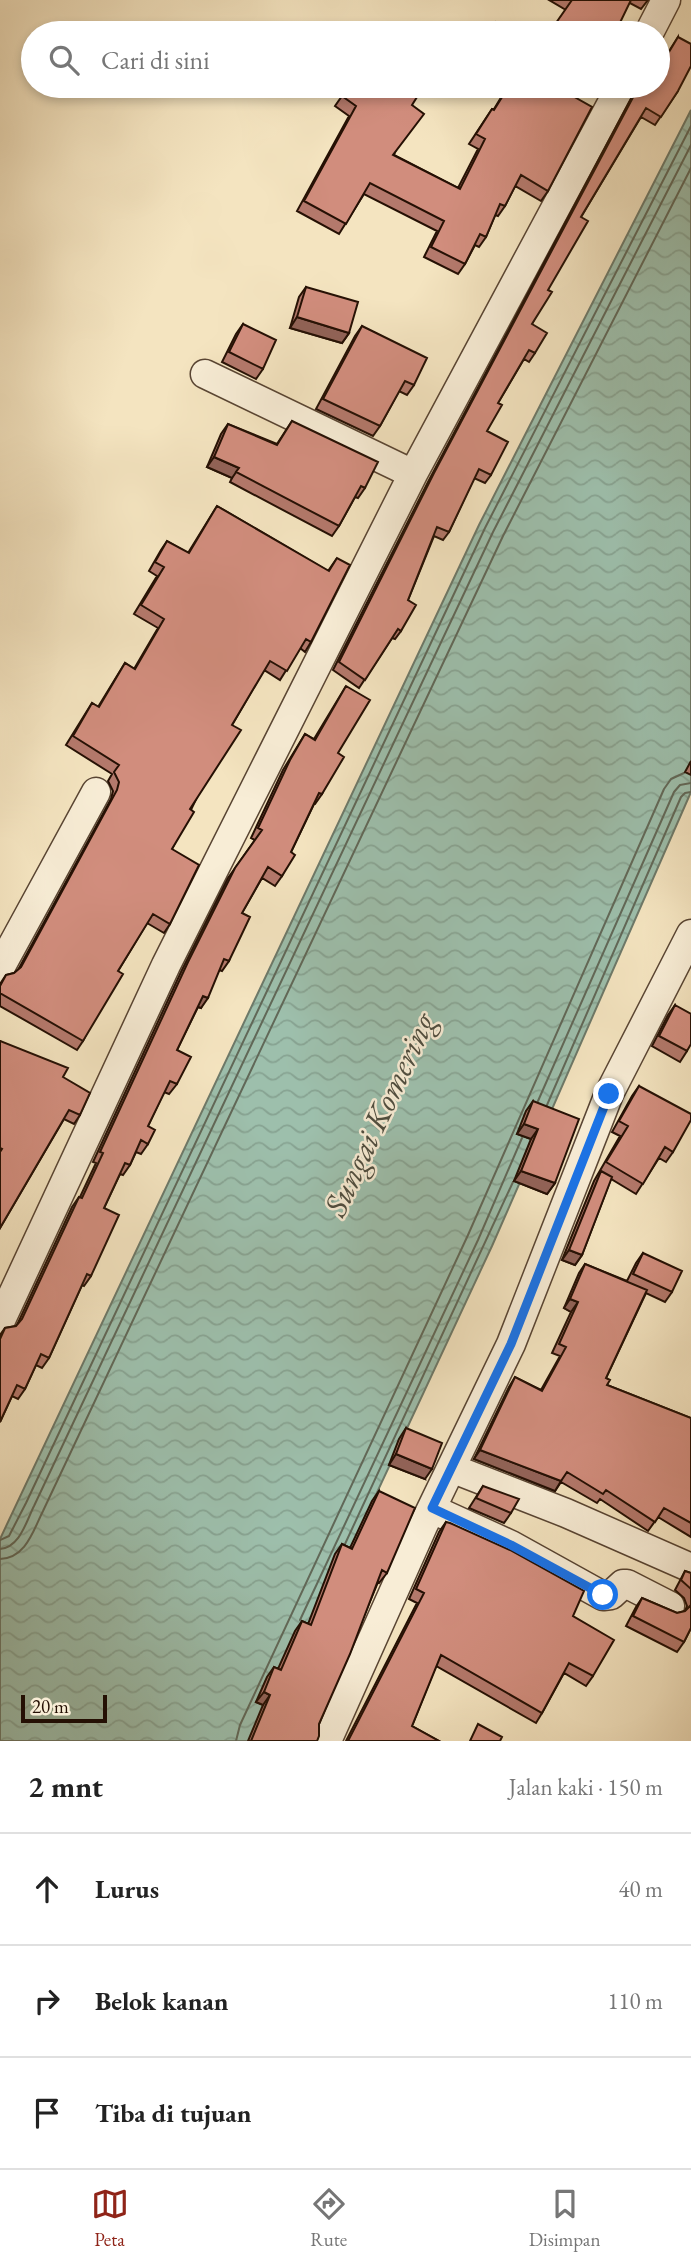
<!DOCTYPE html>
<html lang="id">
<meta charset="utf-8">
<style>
:root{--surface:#fff;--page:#f2f2f2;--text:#222;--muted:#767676;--line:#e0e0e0;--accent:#8f2418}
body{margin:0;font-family:"EB Garamond",serif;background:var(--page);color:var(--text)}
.scale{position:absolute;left:21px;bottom:18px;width:86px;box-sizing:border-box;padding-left:7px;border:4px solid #251004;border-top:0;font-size:19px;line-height:24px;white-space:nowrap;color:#251004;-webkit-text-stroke:5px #f8edd6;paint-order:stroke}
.stop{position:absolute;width:21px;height:21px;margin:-16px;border:5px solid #1a73e8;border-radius:50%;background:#fff}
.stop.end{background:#1a73e8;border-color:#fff;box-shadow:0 2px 7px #0008}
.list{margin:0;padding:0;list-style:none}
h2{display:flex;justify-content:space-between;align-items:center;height:91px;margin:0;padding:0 28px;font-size:30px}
h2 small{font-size:23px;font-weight:400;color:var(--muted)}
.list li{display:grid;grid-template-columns:46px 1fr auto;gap:21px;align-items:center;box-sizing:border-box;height:112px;padding:0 28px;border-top:2px solid var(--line)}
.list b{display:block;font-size:26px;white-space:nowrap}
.list em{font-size:23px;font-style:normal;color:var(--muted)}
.icon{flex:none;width:38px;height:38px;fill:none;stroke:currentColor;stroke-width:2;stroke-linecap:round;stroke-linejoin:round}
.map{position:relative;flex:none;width:691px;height:1741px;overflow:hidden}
.search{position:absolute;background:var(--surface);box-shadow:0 4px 10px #0003;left:21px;right:21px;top:21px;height:77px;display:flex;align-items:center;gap:18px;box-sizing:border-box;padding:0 24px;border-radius:38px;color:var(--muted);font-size:26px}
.sheet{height:427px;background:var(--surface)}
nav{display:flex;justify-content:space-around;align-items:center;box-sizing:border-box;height:98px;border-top:2px solid var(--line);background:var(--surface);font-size:19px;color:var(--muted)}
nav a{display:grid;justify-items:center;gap:4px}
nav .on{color:var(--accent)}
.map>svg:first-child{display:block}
</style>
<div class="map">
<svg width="691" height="1741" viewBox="0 0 691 1741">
<defs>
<pattern id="water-waves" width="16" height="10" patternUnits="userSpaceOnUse" patternTransform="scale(1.75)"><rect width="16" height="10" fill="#9dbfac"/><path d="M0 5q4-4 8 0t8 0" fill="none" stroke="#87a392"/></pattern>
</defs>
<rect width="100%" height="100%" fill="#f4e4c0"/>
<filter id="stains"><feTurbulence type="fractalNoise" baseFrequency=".00286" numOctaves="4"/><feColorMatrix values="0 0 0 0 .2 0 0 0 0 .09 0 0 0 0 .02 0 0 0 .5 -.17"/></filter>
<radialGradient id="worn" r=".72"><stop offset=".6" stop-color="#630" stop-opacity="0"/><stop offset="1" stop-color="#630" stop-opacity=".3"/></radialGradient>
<!-- water -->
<path fill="url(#water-waves)" stroke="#6d7969" stroke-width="2" d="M691,110V792L492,1246L261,1741H0V1539L479,525Z"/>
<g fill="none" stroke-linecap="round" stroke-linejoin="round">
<!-- shore -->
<path stroke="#616858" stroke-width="2" d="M538,1101L674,792L680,785L691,783
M547,1105L681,797L685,793L691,792
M0,1540L9,1536L26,1503L485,528L691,126
M345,1544L513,1182
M0,1549C20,1547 26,1522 34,1506L493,532L691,145
M0,1559C26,1558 33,1531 43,1511L503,536L691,168
M300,1620L478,1240L522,1138
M236,1741L240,1725L468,1235L664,789L671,779L684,773"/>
<defs>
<path id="minor" d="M649,33L666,0
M205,374L413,474
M0,968L96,792
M0,1322L166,965L413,474L621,86
M451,1468L566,1513L691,1568
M432,1509L511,1545L603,1596L611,1595L623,1584H627L670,1606
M327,1741L423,1526L511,1344L609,1094L691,934"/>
</defs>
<!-- minor casing -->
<use href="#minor" stroke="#594533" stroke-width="31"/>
<!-- minor -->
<use href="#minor" stroke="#f8edd6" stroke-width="28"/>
</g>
<!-- wall -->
<path fill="#b4796c" stroke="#251004" stroke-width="2" d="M549,0H648L641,9L630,3L566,10Z
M678,37V91L655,125L641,117L581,217L532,324L535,353L529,362L524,359L498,403L487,431L491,475L485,483L474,478L449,532L443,540L434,536L408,600L401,631L395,639L392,638L359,688L333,670L428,482L637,87L638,86H658V59L661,54L666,56Z
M349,86L412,105L394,155L458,188L478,149L469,144L492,109H494L508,86H578L572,95L548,191L541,201L515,186L505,206L498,216L495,215L486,237L479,247L475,245L465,264L458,274L424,257L437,231L364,194L339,234L297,211L349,116L335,106Z
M306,287L349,333L342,343L290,328L299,297Z
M243,324L263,369L256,379L222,362L236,334Z
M362,326L414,385L407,395L399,391L380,426L373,436L316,409L355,336Z
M292,421L365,488L358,498L355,497L339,526L332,536L230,482L232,478L207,467L221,434L228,424L277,444Z
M217,506L328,571L337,558L311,642L305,652L300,648L280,680L264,670L232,725L172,849L170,924L164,933L147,923L118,971L83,1041L77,1050L0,1006V984L6,975L14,973L18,970L111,799L113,791L108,781L112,774L66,745L92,703L98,707L125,663L134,669L158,628L134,614L157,576L149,571L161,550L167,541L188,553Z
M346,686L338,753L322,794L315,804H314L291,852L282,876L275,886L262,878L242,913L229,961L222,971L219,970L201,1008L198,1007L177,1050V1084L169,1094L164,1092L148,1126V1144L141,1154L136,1152L130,1165L123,1175L120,1174L104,1208L91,1276L84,1286L82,1285L49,1358L42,1368L36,1365L25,1389L18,1399L12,1396L0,1422V1335L5,1328L16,1326L17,1325L72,1207L79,1197H80L96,1163L93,1162L181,972L228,878L255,840L251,838L283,770L305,734L314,739Z
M691,761V775L685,772Z
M675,1005L687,1051L680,1062L652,1046L668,1015Z
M0,1041L63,1077L80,1115L74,1124L64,1119L0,1228Z
M639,1086L673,1152L666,1162L659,1158L636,1194L611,1179L582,1255L575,1265L562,1260L594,1181L620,1136L612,1132L632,1096Z
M533,1101L555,1183L547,1194L514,1181L531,1139L517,1134L526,1111Z
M643,1253L672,1292L665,1302L646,1293L606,1378L607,1385L691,1418V1537L658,1517L648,1531L600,1499L597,1503L561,1482L555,1491L474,1459L509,1387L515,1377L541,1390L560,1356L552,1353L571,1312L564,1308L579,1273L585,1264L627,1281L636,1263Z
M406,1428L425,1479L389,1465L399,1439Z
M483,1486L511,1513L504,1523L469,1508Z
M379,1491L387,1573L379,1583L378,1582L319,1724L317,1741H248L263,1705L256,1702L267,1677L274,1667L278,1669L295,1631L302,1621L308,1624L335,1554L342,1544L350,1548L372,1501Z
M446,1522L573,1616L593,1676L586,1686L564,1673L542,1713L536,1723L436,1666L412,1726L439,1741H346L417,1603L409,1599L439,1532Z
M685,1571L691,1573V1628L684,1642L677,1652L626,1626L636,1607L642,1598L677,1613L685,1611L687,1606L684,1598L675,1590Z"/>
<!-- shaded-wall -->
<path fill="#926358" stroke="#251004" stroke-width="2" d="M297,317L349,333L342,343L290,328Z
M214,457L239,468L232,478L207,467Z
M203,996L208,998L201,1008L196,1006Z
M524,1124L538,1129L531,1139L517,1134Z
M521,1171L555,1183L547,1194L514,1181Z
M569,1250L582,1255L575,1265L562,1260Z
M570,1299L578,1302L571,1312L564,1308Z
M480,1450L561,1481L555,1491L474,1459Z
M396,1454L432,1469L425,1479L389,1465Z
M264,1692L270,1695L263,1705L256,1702Z"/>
<!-- building -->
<path fill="#d18d7d" stroke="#251004" stroke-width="2" d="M572,0H631L615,33H549Z
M496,22L515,33H488Z
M678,37L691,44V66L678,91L661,117L646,108L581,217L588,221L548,290L552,292L532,324L547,333L535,353L529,350L498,403L502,405L487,431L508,442L491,475L479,469L449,532L437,527L408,600L416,605L401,631L398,629L365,680L339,662L434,473L639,86H658V60L661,54L666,57Z
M349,86H424L412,105L424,114L393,155L460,189L485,139L476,134L492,109L494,110L509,86H578L571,95L592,107L548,191L521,175L505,206L500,204L486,237L480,234L465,264L431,247L444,221L370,183L346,224L304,201L356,106L342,96Z
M306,287L358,302L349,333L297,317Z
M243,324L276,340L263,369L229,352Z
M362,326L427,358L414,385L405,381L380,426L323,399Z
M292,421L378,462L365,488L361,486L339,526L236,472L239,468L214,457L228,424L277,445Z
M217,506L329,571L337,558L350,565L311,642L306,639L287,671L270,661L232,725L241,730L190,809L194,812L172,849L199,865L170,924L153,914L118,971L123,974L83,1041L0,993V986L6,975L14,973L21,967L117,790L119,782L114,772L119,765L73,736L92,703L99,707L125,663L135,669L164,619L141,605L164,567L155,562L167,541L189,553Z
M346,686L370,700L338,753L344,757L322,794L319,793L291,852L295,855L282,876L268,867L242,913L250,917L240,938L229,961L224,959L208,998L203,996L177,1050L191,1057L177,1084L170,1081L148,1126L155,1130L148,1144L141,1140L130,1165L125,1163L104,1208L119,1215L91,1276L87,1274L49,1358L41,1354L25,1389L17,1385L0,1422V1339L5,1328L16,1326L22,1319L79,1197L82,1198L103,1153L100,1152L188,962L235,868L262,830L258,828L290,760L305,734L315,740Z
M675,1005L691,1014V1044L687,1051L659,1036Z
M0,1041L68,1068L63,1077L90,1093L80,1115L69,1110L0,1228V1152L2,1149L0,1148Z
M639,1086L691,1114V1120L673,1152L665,1147L643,1184L606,1162L628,1126L619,1121Z
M533,1101L579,1119L555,1183L521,1171L538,1129L524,1124Z
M601,1171L612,1177L582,1255L569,1250Z
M643,1253L682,1271L672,1292L633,1274Z
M585,1264L647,1290L606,1378L610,1380L607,1385L691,1418V1523L664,1508L655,1522L606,1490L603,1494L567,1472L561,1481L480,1450L515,1377L542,1391L566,1347L559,1344L578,1302L570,1299Z
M406,1428L442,1443L432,1469L396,1454Z
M483,1486L519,1499L511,1513L476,1498Z
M379,1491L415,1508L387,1573L382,1570L350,1654L319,1724V1736L317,1741H251L270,1695L264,1692L274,1667L281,1670L302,1621L311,1625L342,1544L352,1549Z
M446,1522L450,1523L510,1550L584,1591L573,1616L614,1640L593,1676L569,1663L542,1713L441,1655L412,1726L439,1741H348L424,1593L416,1589Z
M685,1571L691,1573V1589L681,1580Z
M642,1598L677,1613L685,1611L691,1605V1628L684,1642L633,1616Z
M478,1724L502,1737L500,1741H470Z"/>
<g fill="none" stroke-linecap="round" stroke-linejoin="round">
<!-- route -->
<path stroke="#1a73e8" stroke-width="9" d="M603,1595L511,1545L432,1508L511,1344L609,1094"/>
</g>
<g text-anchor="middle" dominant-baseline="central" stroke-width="5" stroke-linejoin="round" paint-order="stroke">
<!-- water labels -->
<g font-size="33" font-style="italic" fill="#4f4d3f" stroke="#f8edd6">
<text transform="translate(379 1114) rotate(-65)">Sungai Komering</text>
</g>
</g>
<rect width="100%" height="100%" filter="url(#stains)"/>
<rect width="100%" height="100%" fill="url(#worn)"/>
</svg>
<div class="scale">20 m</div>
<div class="stop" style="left:603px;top:1595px"></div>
<div class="stop end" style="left:609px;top:1094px"></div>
<div class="search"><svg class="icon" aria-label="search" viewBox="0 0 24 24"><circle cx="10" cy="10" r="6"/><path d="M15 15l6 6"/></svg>Cari di sini</div>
</div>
<section class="sheet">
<h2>2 mnt<small>Jalan kaki · 150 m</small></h2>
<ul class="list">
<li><svg class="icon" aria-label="ahead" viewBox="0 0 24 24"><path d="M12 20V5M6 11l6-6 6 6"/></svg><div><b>Lurus</b></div><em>40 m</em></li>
<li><svg class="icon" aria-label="right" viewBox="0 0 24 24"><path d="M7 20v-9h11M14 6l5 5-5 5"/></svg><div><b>Belok kanan</b></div><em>110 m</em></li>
<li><svg class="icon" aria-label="arrive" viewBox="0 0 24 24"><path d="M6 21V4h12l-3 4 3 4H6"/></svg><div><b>Tiba di tujuan</b></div></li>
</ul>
</section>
<nav>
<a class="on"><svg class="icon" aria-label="map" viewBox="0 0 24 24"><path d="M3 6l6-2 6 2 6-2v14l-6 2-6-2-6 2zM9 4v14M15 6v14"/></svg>Peta</a>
<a><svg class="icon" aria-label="directions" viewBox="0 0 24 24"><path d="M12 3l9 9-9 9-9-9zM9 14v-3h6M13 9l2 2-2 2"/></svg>Rute</a>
<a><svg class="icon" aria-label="saved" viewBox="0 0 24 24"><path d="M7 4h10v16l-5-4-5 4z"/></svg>Disimpan</a>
</nav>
